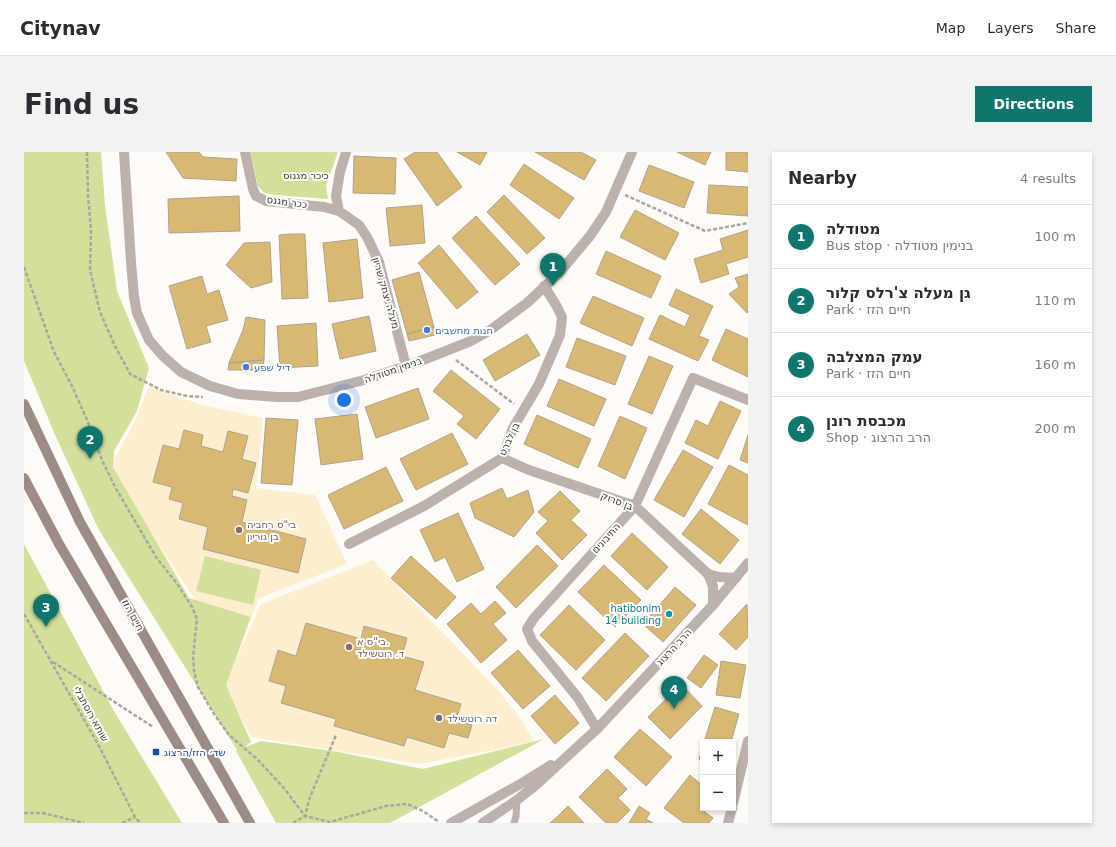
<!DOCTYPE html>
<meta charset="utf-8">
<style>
:root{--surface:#fff;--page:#f2f2f3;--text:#2b2b33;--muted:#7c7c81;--line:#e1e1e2;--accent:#0f766e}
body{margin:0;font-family:"DejaVu Sans",Heebo,sans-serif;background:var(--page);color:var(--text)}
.controls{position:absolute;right:12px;bottom:12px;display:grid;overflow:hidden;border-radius:0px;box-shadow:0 2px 6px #0003}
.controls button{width:36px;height:36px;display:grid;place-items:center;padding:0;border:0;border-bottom:1px solid var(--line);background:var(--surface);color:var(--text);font:20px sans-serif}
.you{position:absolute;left:320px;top:248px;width:14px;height:14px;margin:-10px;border:3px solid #fff;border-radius:50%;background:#1a73e8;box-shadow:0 0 0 6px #1a73e833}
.badge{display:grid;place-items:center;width:26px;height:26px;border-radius:50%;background:var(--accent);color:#fff;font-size:13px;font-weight:700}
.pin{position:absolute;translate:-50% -33px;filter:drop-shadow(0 1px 2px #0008)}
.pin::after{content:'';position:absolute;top:21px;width:14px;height:12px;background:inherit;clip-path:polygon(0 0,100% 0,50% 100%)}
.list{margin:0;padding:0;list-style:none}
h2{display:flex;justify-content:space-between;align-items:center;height:52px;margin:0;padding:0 16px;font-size:17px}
h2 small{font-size:13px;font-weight:400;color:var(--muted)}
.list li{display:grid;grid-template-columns:26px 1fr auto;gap:12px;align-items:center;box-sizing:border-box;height:64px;padding:0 16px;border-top:1px solid var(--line)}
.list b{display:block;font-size:15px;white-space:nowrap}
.list p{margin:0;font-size:13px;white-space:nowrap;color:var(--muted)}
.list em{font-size:13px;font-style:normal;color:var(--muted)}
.map{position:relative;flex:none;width:724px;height:671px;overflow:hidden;border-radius:0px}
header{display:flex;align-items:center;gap:24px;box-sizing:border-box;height:56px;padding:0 20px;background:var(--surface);border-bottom:1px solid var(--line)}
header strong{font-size:19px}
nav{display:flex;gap:22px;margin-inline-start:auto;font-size:14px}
.intro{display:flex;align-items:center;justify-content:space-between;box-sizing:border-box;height:96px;padding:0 24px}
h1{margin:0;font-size:28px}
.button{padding:10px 18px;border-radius:0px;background:var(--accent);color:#fff;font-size:14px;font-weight:700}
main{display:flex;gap:24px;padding:0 24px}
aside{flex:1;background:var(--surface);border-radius:0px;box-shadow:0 2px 6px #0003}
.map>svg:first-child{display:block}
</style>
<header>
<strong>Citynav</strong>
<nav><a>Map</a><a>Layers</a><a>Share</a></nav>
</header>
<div class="intro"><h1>Find us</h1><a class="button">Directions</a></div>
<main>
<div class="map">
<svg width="724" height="671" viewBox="0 0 724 671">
<rect width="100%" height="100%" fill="#fefbf7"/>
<!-- built -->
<path fill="#fdeecf" d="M125,234L178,253L239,266L232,336L291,343L323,412L236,446L227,465L172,449L105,348L88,311L110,271Z
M349,408L474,538L494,563L510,589L481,596L396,612L227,585L200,533L237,452Z"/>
<!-- green -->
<path fill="#d3e09c" d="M0,0H77L81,53L93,139L125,216L113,259L90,299L89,315L165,446L227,465L202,533L227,590L221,595L237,589L309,599L399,617L520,587L366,671H252L212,599L213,598L75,378L32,285L0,209Z
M226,0H314L302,34L304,47L251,43L240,41L234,34Z
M0,392L90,559L158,671H0Z
M181,404L237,418L229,453L172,439Z"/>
<!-- building -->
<path fill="#d9b874" stroke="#aea38e" d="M142,0H175L179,5L213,7L212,29L159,26Z
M391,0H413L438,35L413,54L380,7Z
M433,0H463L456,13Z
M511,0H557L572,8L560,28Z
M653,0H687L681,13Z
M702,0H724V20L702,18Z
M330,4L372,6L371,42L329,41Z
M500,12L550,46L535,67L486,33Z
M625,13L670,30L660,56L615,39Z
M685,33L724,35V64L683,61Z
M480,43L521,86L503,102L463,60Z
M215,44L216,79L145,81L144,47Z
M398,53L401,91L366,94L362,56Z
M611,58L655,81L641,108L596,85Z
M452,64L496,112L471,133L428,86Z
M724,78V105L702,112L705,122L677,131L670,107L699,98L696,87Z
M267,82H281L284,146L258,147L255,83Z
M333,87L339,146L305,150L299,91Z
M246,90L248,130L227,136L202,113L220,91Z
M415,93L454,140L433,157L394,111Z
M582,99L637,124L627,146L572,122Z
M395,120L410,175L383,182L368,128Z
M724,122V160L723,161L705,142L715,135L711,126Z
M178,124L183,142L195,138L204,168L182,174L187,190L163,197L145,134Z
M652,137L689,154L675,184L685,188L674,209L625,187L636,163L661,175L666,163L645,153Z
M569,144L620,166L608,194L556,171Z
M345,164L352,199L316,207L308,172Z
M222,165L241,168L240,208L205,211L219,178Z
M292,171L294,214L256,216L253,174Z
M410,175L411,183L385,189L383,182Z
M702,177L724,187V225L688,208Z
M503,182L516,203L471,229L459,208Z
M553,186L602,204L591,233L542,215Z
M625,204L649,214L628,262L604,252Z
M240,208L239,218H204L205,211Z
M427,218L476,257L452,287L433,272L440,264L409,239Z
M535,227L582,247L570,274L523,254Z
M394,236L405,267L352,286L341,255Z
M696,249L717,259L694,307L661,291L672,268L684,274Z
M333,262L339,307L297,313L291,267Z
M513,263L567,287L554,316L500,292Z
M596,264L623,276L601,327L574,314Z
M242,266L274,268L268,333L237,331Z
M160,278L179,283L177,294L199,300L204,279L224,284L218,307L232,311L224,341L209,337L208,344L223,348L218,370L282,387L274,421L179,397L184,375L155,367L159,351L145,347L148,335L129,330L139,293L155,297Z
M428,281L444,312L392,338L376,307Z
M724,283V311L716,308Z
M659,298L689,315L660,365L630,348Z
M705,313L724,323V373L684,352Z
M362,315L379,349L320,377L304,343Z
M478,336L483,347L504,338L510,360L490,385L451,366L446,351Z
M536,339L556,359L547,368L563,383L538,408L512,381L524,369L514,360Z
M677,357L715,388L696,412L658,382Z
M434,361L460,417L433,430L421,405L411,410L396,378Z
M608,381L644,415L623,438L587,404Z
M513,393L534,414L492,456L472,435Z
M387,404L432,445L412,467L367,426Z
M580,413L617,448L591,475L554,440Z
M651,435L672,453L639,490L619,472Z
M471,449L482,461L469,472L483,488L457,511L423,472L447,451L457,462Z
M723,452L724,485L712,498L695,482Z
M545,453L581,488L552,518L516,483Z
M282,471L337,487L340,474L383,486L378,504L400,510L391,538L437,552L432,568L448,573L444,586L425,581L420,596L383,585L380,594L310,574L312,567L257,551L262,534L245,529L254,498L272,504Z
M601,481L625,504L582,549L558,526Z
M494,498L526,534L499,557L467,521Z
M680,503L694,513L677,536L663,526Z
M697,509L722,513L716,546L692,543Z
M657,532L678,554L646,587L624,565Z
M531,543L555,571L531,592L507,564Z
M691,555L715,562L707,590H680Z
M616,577L648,605L622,634L590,605Z
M679,594V608L675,607Z
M583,617L603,637L594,646L606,658L593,671H582L555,645Z
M666,623L679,634V655L677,657L689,666L685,671H660L640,656Z
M544,654L560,671H526L534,664Z
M615,654L626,661L622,667L629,671H605Z"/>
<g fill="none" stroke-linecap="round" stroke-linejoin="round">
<!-- path -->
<path stroke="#aaa7a1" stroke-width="2.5" stroke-dasharray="4 2" stroke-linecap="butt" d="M63,0L64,43L67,78L66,118L76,160L91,194L106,222L137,238L163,244L179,245
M601,43L681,79L724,71
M0,115L30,200L47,232L64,270L78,308L91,335L132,405L154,433L168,455L173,467L169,505L170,519L174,535L190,562L205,583L233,607L260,636L281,664L306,670L362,654L383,652L399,659L415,670
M432,208L490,252
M0,462L75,594L111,665L116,671
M29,510L129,575
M0,661H19L60,671
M98,671L111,665
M269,671L281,664L286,645L312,583"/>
<!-- service -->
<path stroke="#bcb1ac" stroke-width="7" d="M490,671L492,664L493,648"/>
<!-- minor -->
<path stroke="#bcb1ac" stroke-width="10" d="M100,0L107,110L110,145L113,161L125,188L139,204L157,220L186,234L214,242L253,245H274L340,228L394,210L447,189L465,179L503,151L535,121L566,84L582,60L608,0
M221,0L229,37L232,44L242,49L300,55L315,59L335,73L343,85L355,110L382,214
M315,59L312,44L316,20L322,0
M478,306L505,318L611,354L684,422L695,425L712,426
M325,392L400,354L478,306L489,276L515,232L536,183L538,165L532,153L520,134
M573,577L554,546L508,489L503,477L510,466L611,354L669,226L724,248
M709,651L724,589
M704,671L708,656"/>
<!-- tertiary -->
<path stroke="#bcb1ac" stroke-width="10" d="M684,422L689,434V453
M427,671L498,631L527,613
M459,671L493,648L513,632L573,577L689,453L724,411"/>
<!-- secondary -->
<path stroke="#9d8c85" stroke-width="10" d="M0,252L56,370L226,671
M0,326L35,392L200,671"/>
</g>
<!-- markers -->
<g fill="#3f7fe0" stroke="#fff" stroke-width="1.5">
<circle cx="403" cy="178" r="4"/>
<circle cx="222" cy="215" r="4"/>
</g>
<g fill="#8d6e63" stroke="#fff" stroke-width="1.5">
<circle cx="215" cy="378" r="4"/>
<circle cx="325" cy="495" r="4"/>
</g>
<circle fill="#0f9aa8" stroke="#fff" stroke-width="1.5" cx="645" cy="462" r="4"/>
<circle fill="#6b7280" stroke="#fff" stroke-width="1.5" cx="415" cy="566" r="4"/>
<rect fill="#1a4fb4" stroke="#fff" stroke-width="1.5" x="128" y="596" width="8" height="8" rx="2"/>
<g text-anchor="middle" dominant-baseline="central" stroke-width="4" stroke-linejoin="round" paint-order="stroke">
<!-- park labels -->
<g font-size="10" fill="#3d440e" stroke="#fff">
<text x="282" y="23">כיכר מגנוס</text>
</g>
<!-- street labels -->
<g font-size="10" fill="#3e3a31" stroke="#fff">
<text transform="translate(263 50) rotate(8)">ככר מגנס</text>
<text transform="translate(362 141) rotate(74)">מעלה יצחק שריון</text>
<text transform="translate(369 218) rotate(-19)">בנימין מטודלה</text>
<text transform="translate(485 287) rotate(-65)">בן לברט</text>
<text transform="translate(593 349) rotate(21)">בן סרוק</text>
<text transform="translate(582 386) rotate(-48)">התיבונים</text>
<text transform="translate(109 463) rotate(61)">חיים הזז</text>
<text transform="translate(650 495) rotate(-47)">הרב הרצוג</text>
<text transform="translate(67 562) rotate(61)">שותא רוסתבלי</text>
</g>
<!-- shop labels -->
<g font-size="10" fill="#366cbe" stroke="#fff" text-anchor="start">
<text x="411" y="178">חנות מחשבים</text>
<text x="230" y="215">דיל שפע</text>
</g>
<!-- education labels -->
<g font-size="10" fill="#785e54" stroke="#fff" text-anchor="start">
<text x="223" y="372">בי"ס רחביה<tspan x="223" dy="12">בן גוריון</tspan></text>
<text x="333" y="489">בי"ס א.<tspan x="333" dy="12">ד. רוטשילד</tspan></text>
</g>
<!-- culture labels -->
<g font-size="10" fill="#0d838f" stroke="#fff" text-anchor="end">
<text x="637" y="456">hatibonim<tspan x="637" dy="12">14 building</tspan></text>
</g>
<!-- worship labels -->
<g font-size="10" fill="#5b616d" stroke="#fff" text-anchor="start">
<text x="423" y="566">דה רוטשילד</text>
</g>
<!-- transit labels -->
<g font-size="10" fill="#164399" stroke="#fff" text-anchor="start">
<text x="140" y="600">שד׳ הזז/הרצוג</text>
</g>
</g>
</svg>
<div class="controls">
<button>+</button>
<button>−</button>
</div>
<div class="you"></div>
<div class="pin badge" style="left:529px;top:134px">1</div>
<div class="pin badge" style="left:66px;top:307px">2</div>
<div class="pin badge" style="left:22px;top:475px">3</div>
<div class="pin badge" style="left:650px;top:557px">4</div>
</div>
<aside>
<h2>Nearby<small>4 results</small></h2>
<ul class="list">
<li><span class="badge">1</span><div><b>מטודלה</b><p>Bus stop · בנימין מטודלה</p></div><em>100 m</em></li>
<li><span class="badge">2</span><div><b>גן מעלה צ'רלס קלור</b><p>Park · חיים הזז</p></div><em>110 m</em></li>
<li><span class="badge">3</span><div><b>עמק המצלבה</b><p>Park · חיים הזז</p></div><em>160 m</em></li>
<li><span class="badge">4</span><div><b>מכבסת רונן</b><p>Shop · הרב הרצוג</p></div><em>200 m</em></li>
</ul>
</aside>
</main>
